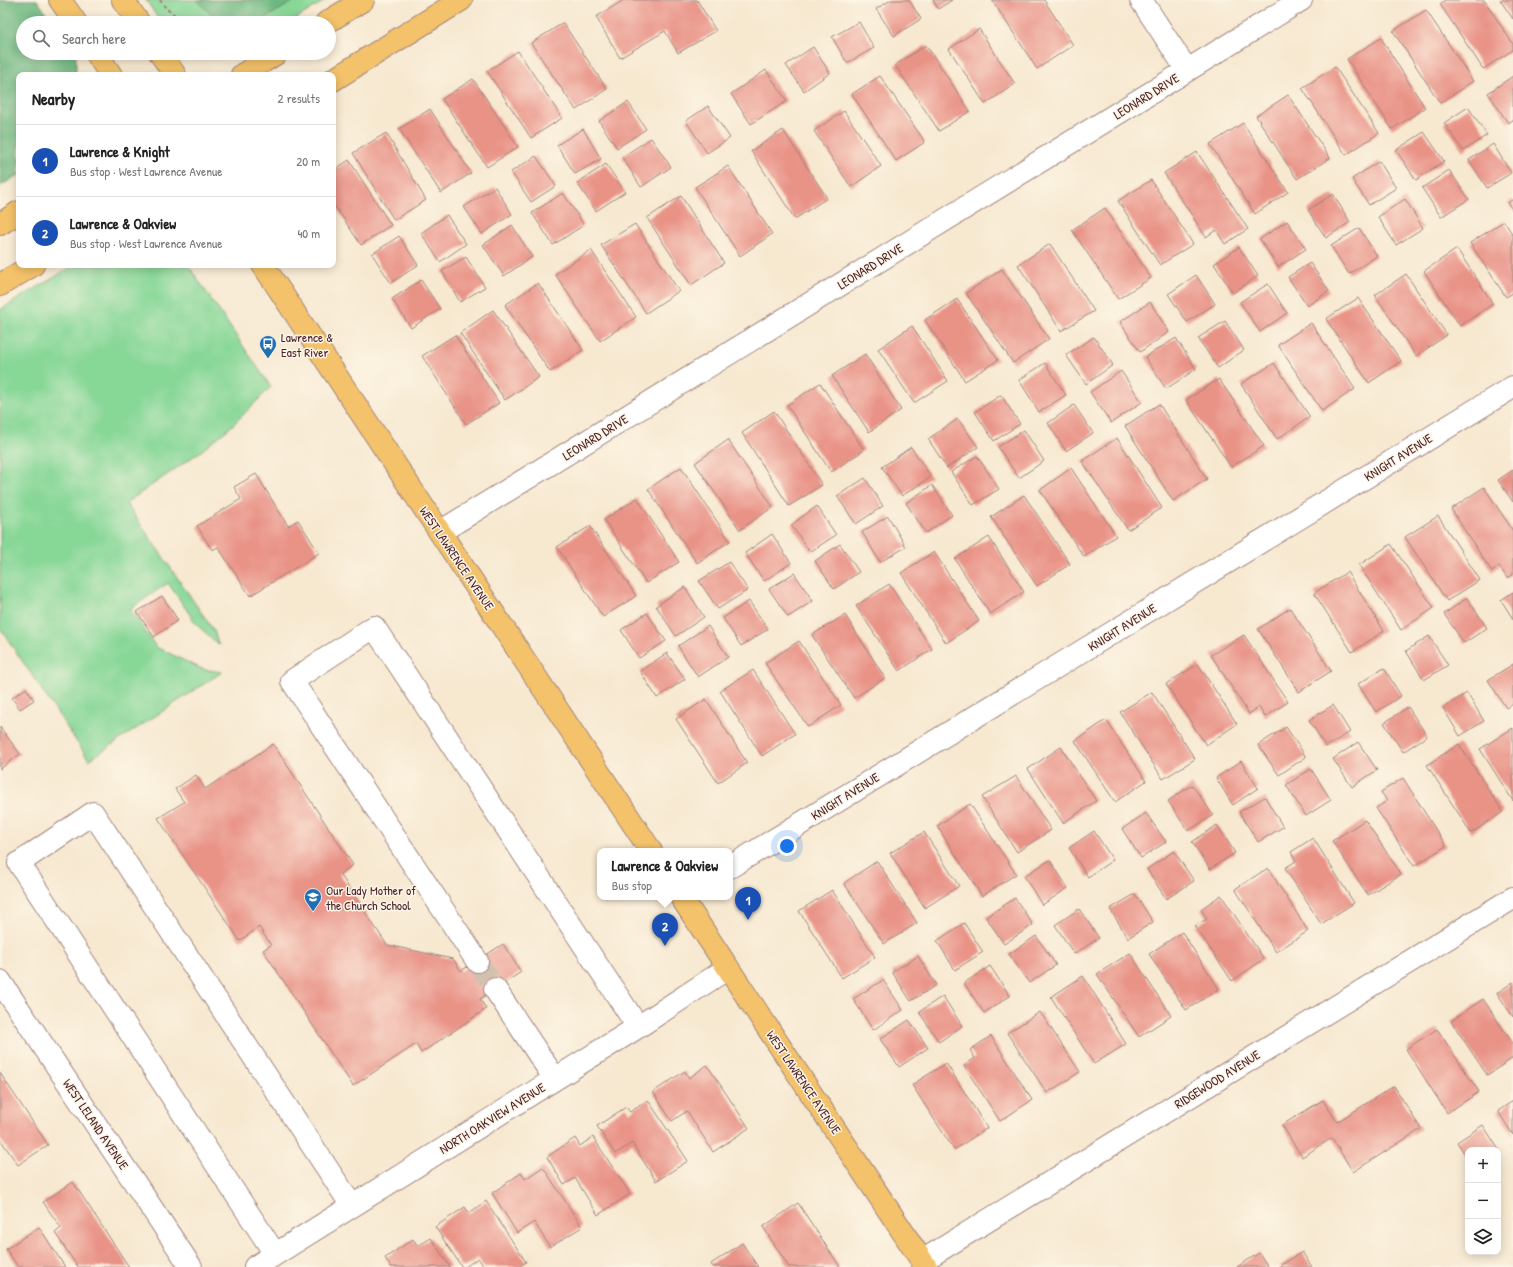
<!DOCTYPE html>
<meta charset="utf-8">
<style>
:root{--surface:#fff;--page:#f6f6f6;--text:#222;--muted:#767676;--line:#e0e0e0;--accent:#1f6fb2}
body{margin:0;font-family:"Patrick Hand",sans-serif;background:var(--page);color:var(--text)}
.controls{position:absolute;right:12px;bottom:12px;display:grid;overflow:hidden;border-radius:8px;box-shadow:0 2px 10px #0003}
.controls button{width:36px;height:36px;display:grid;place-items:center;padding:0;border:0;border-bottom:1px solid var(--line);background:var(--surface);color:var(--text);font:20px sans-serif}
.you{position:absolute;left:787px;top:846px;width:14px;height:14px;margin:-10px;border:3px solid #fff;border-radius:50%;background:#1a73e8;box-shadow:0 0 0 6px #1a73e833}
.badge{display:grid;place-items:center;width:26px;height:26px;border-radius:50%;background:var(--accent);color:#fff;font-size:13px;font-weight:700}
.pin{position:absolute;translate:-50% -33px;filter:drop-shadow(0 1px 2px #0008)}
.pin::after{content:'';position:absolute;top:21px;width:14px;height:12px;background:inherit;clip-path:polygon(0 0,100% 0,50% 100%)}
.popup{position:absolute;left:597px;top:848px;width:136px;height:52px;box-sizing:border-box;display:grid;place-content:center;border-radius:8px;background:var(--surface);filter:drop-shadow(0 1px 3px #0005);font-size:13px;white-space:nowrap;color:var(--muted)}
.popup b{font-size:15px;color:var(--text)}
.popup::after{content:'';position:absolute;left:50%;top:100%;margin-left:-8px;border:8px solid transparent;border-top-color:var(--surface)}
.list{margin:0;padding:0;list-style:none}
h2{display:flex;justify-content:space-between;align-items:center;height:52px;margin:0;padding:0 16px;font-size:17px}
h2 small{font-size:13px;font-weight:400;color:var(--muted)}
.list li{display:grid;grid-template-columns:26px 1fr auto;gap:12px;align-items:center;box-sizing:border-box;height:72px;padding:0 16px;border-top:1px solid var(--line)}
.list b{display:block;font-size:15px;white-space:nowrap}
.list p{margin:0;font-size:13px;white-space:nowrap;color:var(--muted)}
.list em{font-size:13px;font-style:normal;color:var(--muted)}
.icon{flex:none;width:22px;height:22px;fill:none;stroke:currentColor;stroke-width:2;stroke-linecap:round;stroke-linejoin:round}
.map{position:relative;flex:none;width:1513px;height:1267px;overflow:hidden}
.search{position:absolute;background:var(--surface);box-shadow:0 2px 10px #0003;left:16px;top:16px;width:320px;height:44px;display:flex;align-items:center;gap:10px;box-sizing:border-box;padding:0 14px;border-radius:22px;color:var(--muted);font-size:15px}
.panel{position:absolute;background:var(--surface);box-shadow:0 2px 10px #0003;left:16px;top:72px;width:320px;height:196px;border-radius:8px}
.map>svg:first-child{display:block}
</style>
<div class="map">
<svg width="1513" height="1267" viewBox="0 0 1513 1267">
<rect width="100%" height="100%" fill="#fcf5e5"/>
<filter id="ink" filterUnits="userSpaceOnUse"><feTurbulence type="fractalNoise" baseFrequency=".025" numOctaves="2"/><feDisplacementMap in="SourceGraphic" scale="8" xChannelSelector="R" yChannelSelector="G"/><feConvolveMatrix kernelMatrix="1 2 1 2 8 2 1 2 1" color-interpolation-filters="sRGB"/></filter>
<filter id="wash" filterUnits="userSpaceOnUse"><feTurbulence type="fractalNoise" baseFrequency=".012" numOctaves="4" result="noise"/><feDisplacementMap in="SourceGraphic" scale="16" xChannelSelector="R" yChannelSelector="G"/><feGaussianBlur stdDeviation="0.9" result="paint"/><feColorMatrix in="noise" values="0 0 0 0 0 0 0 0 0 0 0 0 0 0 0 0 0 1.4 0 .05"/><feComposite in="paint" operator="in"/></filter>
<g filter="url(#wash)">
<rect width="100%" height="100%" fill="#f7e8d0"/>
<!-- green -->
<path fill="#87d797" stroke="#687b61" d="M146,0H326L289,23H161Z
M74,265H188L271,387L234,424L200,452L126,503L214,631L219,645L197,625L168,583L130,609L156,647L202,669L222,672L89,760L0,628V310Z"/>
<!-- forest -->
<path fill="#6db880" stroke="#5c6c56" d="M0,0H37L53,23H23V53H74L76,56V75H19V175L0,186Z
M197,0H296L257,23H224L218,22Z"/>
<g id="blocks">
<!-- building -->
<path fill="#e99387" d="M624,0H697L716,31L678,53L665,31L620,58L596,17Z
M891,0H909L921,19L894,36L876,9Z
M933,0H952L938,9Z
M992,0H1044L1073,45L1037,69Z
M1445,0H1484L1513,44V50L1483,69L1440,4Z
M1500,0H1513V19Z
M1426,10L1473,81L1440,103L1393,31Z
M859,22L874,48L847,63L832,37Z
M563,23L607,89L576,110L531,43Z
M979,29L1015,84L985,104L949,49Z
M1381,38L1425,108L1392,129L1347,59Z
M926,45L970,111L939,131L895,65Z
M813,47L830,73L804,91L786,65Z
M518,51L562,118L531,138L487,71Z
M1335,67L1379,133L1346,155L1302,88Z
M766,70L787,101L751,124L731,94Z
M880,76L925,142L896,161L852,94Z
M1513,76V120L1508,123L1488,93Z
M473,79L518,147L487,167L442,99Z
M1288,95L1330,158L1297,179L1256,116Z
M628,102L646,129L617,148L599,121Z
M708,106L730,138L707,153L686,121Z
M1468,107L1487,135L1463,151L1444,123Z
M430,109L471,173L441,193L399,129Z
M844,111L881,166L851,187L814,131Z
M1243,123L1288,192L1255,214L1210,144Z
M583,129L601,159L575,174L557,145Z
M783,130L827,198L795,219L751,151Z
M1424,132L1444,161L1416,180L1396,150Z
M386,133L426,200L394,220L353,153Z
M651,138L671,167L641,187L622,157Z
M1493,144L1511,173L1487,188L1469,160Z
M1197,152L1248,229L1225,244L1216,230L1206,237L1164,173Z
M536,156L556,186L531,202L511,172Z
M349,160L391,225L361,245L333,203V171Z
M1379,161L1396,188L1369,205L1352,179Z
M606,164L625,192L596,211L577,183Z
M728,166L772,234L740,256L695,187Z
M1449,170L1469,199L1441,217L1422,188Z
M1151,180L1193,244L1160,265L1118,201Z
M495,187L512,214L482,234L464,207Z
M563,193L584,225L553,245L532,213Z
M1333,194L1350,222L1326,238L1308,210Z
M681,196L724,263L691,285L647,218Z
M1405,199L1423,228L1396,245L1378,217Z
M1513,199V211L1508,203Z
M1105,208L1151,278L1118,299L1072,230Z
M447,215L466,244L440,262L421,233Z
M1287,221L1306,249L1278,267L1260,239Z
M1504,221L1513,235V293L1506,297L1470,243Z
M635,224L679,291L646,313L601,245Z
M512,225L532,257L504,276L483,245Z
M1359,228L1377,256L1349,274L1331,246Z
M399,236L418,265L391,283L372,254Z
M1050,244L1094,311L1061,331L1018,265Z
M1239,247L1258,276L1233,293L1214,264Z
M1457,249L1493,304L1460,326L1424,271Z
M591,250L636,317L600,341L555,274Z
M466,257L485,287L460,302L442,271Z
M1310,263L1329,291L1307,306L1288,277Z
M1002,269L1049,339L1013,363L966,293Z
M1406,274L1447,335L1416,356L1375,295Z
M1196,275L1215,304L1187,322L1168,294Z
M421,280L440,309L411,328L392,299Z
M538,283L583,350L550,372L505,305Z
M1268,284L1287,313L1260,332L1240,302Z
M1358,298L1401,361L1369,383L1326,319Z
M957,299L998,360L965,381L925,320Z
M1150,302L1169,332L1140,352L1120,322Z
M493,310L539,377L505,400L460,333Z
M1225,321L1244,350L1218,368L1198,338Z
M1311,323L1355,389L1322,411L1278,345Z
M912,326L948,381L914,403L878,349Z
M455,335L499,403L466,424L422,356Z
M1094,337L1113,365L1086,384L1066,355Z
M1176,338L1196,369L1166,389L1145,357Z
M865,354L901,410L869,432L832,376Z
M1045,363L1066,395L1039,412L1019,380Z
M1274,363L1310,417L1277,439L1241,384Z
M1121,371L1142,402L1111,423L1090,392Z
M1219,379L1264,446L1231,467L1186,400Z
M820,383L864,450L831,472L787,405Z
M1001,395L1020,424L994,441L975,412Z
M1159,404L1207,479L1173,501L1125,426Z
M1074,405L1093,433L1066,451L1048,423Z
M774,411L822,485L789,506L742,433Z
M958,419L978,447L947,468L928,439Z
M1024,430L1044,461L1019,478L998,447Z
M1117,438L1162,508L1128,530L1082,461Z
M728,440L773,507L740,530L695,463Z
M911,447L931,477L902,496L882,467Z
M977,456L999,489L973,505L951,472Z
M681,467L730,541L697,563L648,489Z
M1071,468L1116,536L1084,557L1040,490Z
M1513,470V502L1498,480Z
M256,474L288,526L298,520L319,553L250,596L218,547L212,550L197,526L241,499L234,487Z
M865,478L883,506L856,524L837,496Z
M932,485L952,515L926,533L906,503Z
M1484,487L1513,531V575L1507,578L1499,566L1492,572L1451,509Z
M1024,495L1070,564L1037,586L991,517Z
M637,498L679,562L646,583L604,520Z
M817,506L836,535L810,552L791,525Z
M888,516L906,547L880,562L862,532Z
M1438,516L1480,580L1447,601L1405,537Z
M590,526L636,596L603,617L557,547Z
M772,534L791,563L764,581L745,553Z
M989,537L1024,592L990,614L955,559Z
M840,544L859,572L834,589L815,561Z
M1391,544L1434,608L1401,630L1359,565Z
M934,552L979,621L946,643L901,573Z
M729,562L748,590L718,609L699,581Z
M1347,572L1384,631L1352,652L1314,593Z
M794,573L813,601L788,617L769,589Z
M889,584L932,649L899,671L856,606Z
M685,587L704,617L676,636L656,606Z
M1513,592V619L1501,600Z
M162,596L178,620L154,637L137,612Z
M1467,598L1487,628L1464,643L1444,614Z
M749,601L768,629L741,646L723,618Z
M1290,608L1331,671L1299,692L1258,629Z
M647,613L666,641L639,658L621,630Z
M845,615L885,678L854,698L812,635Z
M708,626L728,657L698,677L678,646Z
M1244,635L1288,702L1265,717L1259,707L1249,714L1211,655Z
M1429,636L1448,665L1424,680L1406,651Z
M799,641L841,705L808,727L765,663Z
M667,653L685,679L657,698L640,671Z
M1198,664L1237,724L1206,745L1166,684Z
M1513,664V703L1506,708L1488,680Z
M1384,668L1401,696L1376,712L1358,684Z
M753,670L795,734L762,756L720,691Z
M26,688L34,700L20,709L12,698Z
M1152,692L1195,759L1163,779L1120,712Z
M1467,693L1484,721L1460,736L1443,708Z
M706,699L747,763L718,783L676,719Z
M1333,705L1350,732L1326,747L1309,720Z
M1408,707L1427,736L1403,752L1384,723Z
M1106,720L1146,781L1115,802L1075,741Z
M0,727L20,754L0,769Z
M1286,727L1306,757L1279,775L1258,745Z
M1513,728V801L1480,749Z
M1358,742L1377,770L1352,787L1333,759Z
M273,744L353,865L340,874L387,945L453,959L461,971L503,944L521,972L480,999L486,1009L421,1053L416,1044L353,1086L263,950L271,945L259,927L240,941L158,818L184,802L175,789L196,775L205,789Z
M1459,744L1503,812L1471,833L1427,765Z
M1061,747L1096,801L1063,823L1028,769Z
M1241,761L1258,788L1233,805L1216,778Z
M1311,769L1331,800L1306,816L1286,785Z
M1016,776L1051,830L1017,852L982,797Z
M1403,778L1446,846L1414,866L1376,808L1387,801L1381,792Z
M1192,785L1213,815L1188,831L1168,801Z
M1265,797L1283,827L1258,842L1239,812Z
M970,804L1016,874L982,896L937,826Z
M1146,813L1166,842L1141,858L1122,829Z
M1365,820L1401,874L1368,895L1332,841Z
M1217,825L1235,853L1210,869L1192,842Z
M1094,831L1113,860L1088,877L1069,848Z
M924,832L959,886L925,908L890,853Z
M1313,838L1354,903L1321,924L1285,868L1296,861L1291,852Z
M1174,851L1194,881L1166,899L1147,869Z
M1050,860L1068,888L1042,905L1024,876Z
M877,861L917,923L884,944L844,883Z
M1268,868L1308,931L1276,952L1235,889Z
M832,890L875,957L842,978L799,911Z
M1135,894L1153,922L1128,938L1110,909Z
M1221,895L1264,959L1232,981L1195,926L1207,919L1201,909Z
M1015,898L1033,925L1004,944L986,917Z
M1079,909L1099,938L1074,954L1055,925Z
M964,923L983,952L955,970L937,941Z
M1182,932L1219,989L1186,1010L1149,954Z
M1036,936L1056,965L1029,983L1009,954Z
M1130,953L1171,1016L1139,1037L1097,974Z
M918,956L936,985L911,1001L892,972Z
M990,966L1010,996L984,1013L964,983Z
M1083,976L1126,1044L1094,1064L1051,997Z
M883,980L903,1010L873,1030L853,999Z
M1513,982V1017L1497,993Z
M943,996L962,1026L939,1042L919,1012Z
M1483,999L1513,1044V1058L1487,1075L1451,1021Z
M1040,1012L1080,1072L1047,1093L1007,1033Z
M909,1020L928,1048L899,1067L880,1039Z
M1437,1029L1479,1092L1447,1113L1406,1049Z
M991,1036L1032,1100L1000,1121L964,1066L975,1058L970,1050Z
M946,1063L987,1128L954,1150L912,1085Z
M707,1065L749,1128L713,1152L687,1111L672,1121L653,1092L685,1071L689,1078Z
M0,1073L48,1145L18,1165L0,1139Z
M1394,1086L1421,1129L1353,1172L1332,1138L1302,1157L1282,1125L1323,1100L1337,1122Z
M648,1100L688,1161L656,1181L632,1143L615,1154L597,1126L626,1107L630,1112Z
M1513,1101V1135L1498,1111Z
M1483,1125L1499,1150H1468V1159L1457,1142Z
M593,1137L630,1194L598,1215L575,1178L564,1185L547,1157L575,1138L580,1146Z
M543,1167L582,1227L550,1247L534,1222L517,1233L492,1193L521,1173L525,1179Z
M73,1182L129,1267H78L55,1233L61,1228L43,1202Z
M486,1201L526,1262L519,1267H484L478,1258L465,1267H462L435,1227L465,1207L469,1213Z
M798,1203L840,1267H789L763,1227Z
M39,1227L65,1267H18L6,1249Z
M431,1238L450,1267H391L385,1258L413,1239L418,1246Z
M742,1243L758,1267H713L711,1264Z
M1302,1252L1312,1267H1278Z
M1259,1253L1268,1267H1237Z"/>
</g>
</g>
<g filter="url(#ink)">
<use href="#blocks" fill-opacity="0" stroke="#a0847e" stroke-width="1"/>
<g fill="none" stroke-linecap="round" stroke-linejoin="round">
<!-- minor-tunnel -->
<path stroke="#d4c0af" stroke-width="22" stroke-dasharray="22 11" stroke-linecap="butt" d="M477,961L495,989"/>
<defs>
<path id="minor" d="M1141,0L1187,70
M440,532L1301,0
M730,867L1513,387
M477,961L292,681L374,627L638,1027
M0,981L191,1267
M495,989L555,1079
M275,1254L19,863L93,813L352,1206
M922,1261L1513,898
M255,1267L638,1027L728,968"/>
<path id="major" d="M60,0L76,23
M123,0L139,23
M326,23L363,0
M96,53L111,75
M160,53L175,75
M242,75L277,53
M333,80L461,0
M0,224L19,212
M263,265L651,851
M0,285L33,265
M681,897L926,1267"/>
</defs>
<!-- minor casing -->
<use href="#minor" stroke="#a0847e" stroke-width="24"/>
<!-- major casing -->
<use href="#major" stroke="#a0847e" stroke-width="24"/>
<!-- path -->
<path stroke="#a0847e" stroke-width="2.5" stroke-dasharray="3 3" stroke-linecap="butt" d="M160,0L166,8L184,23
M206,53L207,55"/>
<!-- minor -->
<use href="#minor" stroke="#fff" stroke-width="22"/>
<!-- major -->
<use href="#major" stroke="#f3c26a" stroke-width="22"/>
</g>
</g>
<!-- icons -->
<defs>
<symbol id="bus-pin" viewBox="-11 -11 22 30"><path d="M0 17L-7.5 6A9.5 9.5 0 1 1 7.5 6Z" fill="#1f6fb2" stroke="#fcf5e5"/><path d="M-5-6H5V4H4V6H2V4H-2V6H-4V4H-5ZM-3.5-4V0h7V-4ZM-3.5 1.2v1.5H-2V1.2ZM2 1.2v1.5H3.5V1.2Z" fill="#fff"/></symbol>
<symbol id="school-pin" viewBox="-11 -11 22 30"><path d="M0 17L-7.5 6A9.5 9.5 0 1 1 7.5 6Z" fill="#1f6fb2" stroke="#fcf5e5"/><path d="M0-5L7-2L0 1L-7-2ZM-4 1L0 2.5L4 1V4Q0 6-4 4Z" fill="#fff"/></symbol>
</defs>
<g fill-rule="evenodd">
<use href="#bus-pin" x="258" y="334" width="20" height="27"/>
<use href="#school-pin" x="303" y="887" width="20" height="27"/>
</g>
<g text-anchor="middle" dominant-baseline="central" stroke-width="3" stroke-linejoin="round" paint-order="stroke">
<!-- street labels -->
<g font-size="13" fill="#4a1f2b" stroke="#fcf5e5">
<text transform="translate(1146 96) rotate(-32)">LEONARD DRIVE</text>
<text transform="translate(870 266) rotate(-32)">LEONARD DRIVE</text>
<text transform="translate(595 437) rotate(-32)">LEONARD DRIVE</text>
<text transform="translate(1398 457) rotate(-32)">KNIGHT AVENUE</text>
<text transform="translate(457 558) rotate(56)">WEST LAWRENCE AVENUE</text>
<text transform="translate(1122 627) rotate(-32)">KNIGHT AVENUE</text>
<text transform="translate(845 796) rotate(-32)">KNIGHT AVENUE</text>
<text transform="translate(1217 1079) rotate(-32)">RIDGEWOOD AVENUE</text>
<text transform="translate(804 1082) rotate(56)">WEST LAWRENCE AVENUE</text>
<text transform="translate(492 1118) rotate(-32)">NORTH OAKVIEW AVENUE</text>
<text transform="translate(96 1124) rotate(56)">WEST LELAND AVENUE</text>
</g>
<!-- poi labels -->
<g font-size="13" fill="#4a1f2b" stroke="#fcf5e5" text-anchor="start">
<text x="281" y="337">Lawrence &amp;<tspan x="281" dy="15">East River</tspan></text>
<text x="326" y="890">Our Lady Mother of<tspan x="326" dy="15">the Church School</tspan></text>
</g>
</g>
</svg>
<div class="controls">
<button>+</button>
<button>−</button>
<button><svg class="icon" aria-label="layers" viewBox="0 0 24 24"><path d="M12 4l9 5-9 5-9-5zM3 14l9 5 9-5"/></svg></button>
</div>
<div class="you"></div>
<div class="pin badge" style="left:748px;top:920px;background:#1a4fb4">1</div>
<div class="pin badge" style="left:665px;top:946px;background:#1a4fb4">2</div>
<div class="popup"><b>Lawrence &amp; Oakview</b>Bus stop</div>
<div class="search"><svg class="icon" aria-label="search" viewBox="0 0 24 24"><circle cx="10" cy="10" r="6"/><path d="M15 15l6 6"/></svg>Search here</div>
<section class="panel">
<h2>Nearby<small>2 results</small></h2>
<ul class="list">
<li><span class="badge" style="background:#1a4fb4">1</span><div><b>Lawrence &amp; Knight</b><p>Bus stop · West Lawrence Avenue</p></div><em>20 m</em></li>
<li><span class="badge" style="background:#1a4fb4">2</span><div><b>Lawrence &amp; Oakview</b><p>Bus stop · West Lawrence Avenue</p></div><em>40 m</em></li>
</ul>
</section>
</div>
